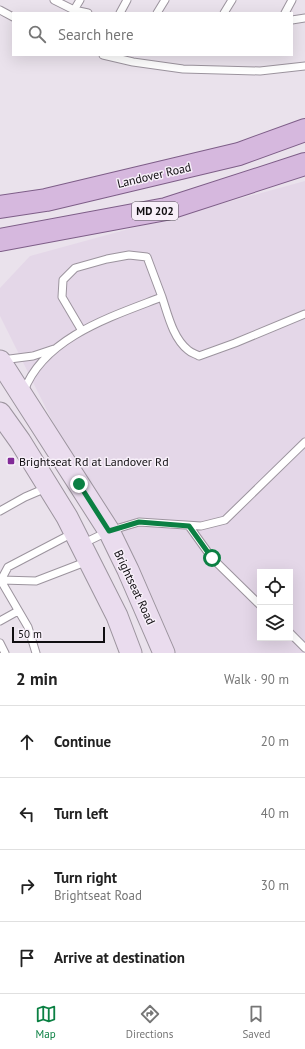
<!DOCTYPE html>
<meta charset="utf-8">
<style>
:root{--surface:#fff;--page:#f6f6f6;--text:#222;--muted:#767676;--line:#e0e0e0;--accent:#0b8043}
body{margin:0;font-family:"PT Sans",sans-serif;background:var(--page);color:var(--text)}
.controls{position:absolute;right:12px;bottom:12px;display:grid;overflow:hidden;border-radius:0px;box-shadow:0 4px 16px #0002}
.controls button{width:36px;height:36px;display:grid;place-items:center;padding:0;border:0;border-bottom:1px solid var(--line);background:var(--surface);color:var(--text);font:20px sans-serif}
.scale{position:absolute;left:12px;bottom:10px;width:93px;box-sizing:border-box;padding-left:4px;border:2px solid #100e11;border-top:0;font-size:11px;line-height:14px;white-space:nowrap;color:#100e11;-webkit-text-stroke:3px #f7eff9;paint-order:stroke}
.stop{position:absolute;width:12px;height:12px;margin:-9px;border:3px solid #0b8043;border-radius:50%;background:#fff}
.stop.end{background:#0b8043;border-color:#fff;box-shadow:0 1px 4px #0008}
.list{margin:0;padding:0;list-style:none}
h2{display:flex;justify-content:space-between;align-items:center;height:52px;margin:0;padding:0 16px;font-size:17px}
h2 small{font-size:13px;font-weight:400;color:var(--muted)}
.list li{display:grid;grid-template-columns:26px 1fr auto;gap:12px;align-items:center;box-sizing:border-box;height:72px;padding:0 16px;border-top:1px solid var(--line)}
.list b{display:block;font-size:15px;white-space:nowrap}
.list p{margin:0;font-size:13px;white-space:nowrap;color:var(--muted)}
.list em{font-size:13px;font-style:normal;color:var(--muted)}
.icon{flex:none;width:22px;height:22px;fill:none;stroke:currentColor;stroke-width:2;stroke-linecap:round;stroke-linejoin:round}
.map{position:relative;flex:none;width:305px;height:653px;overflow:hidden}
.search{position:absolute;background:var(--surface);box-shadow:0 4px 16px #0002;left:12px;right:12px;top:12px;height:44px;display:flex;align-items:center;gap:10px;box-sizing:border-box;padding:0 14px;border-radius:0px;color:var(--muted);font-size:15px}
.sheet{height:340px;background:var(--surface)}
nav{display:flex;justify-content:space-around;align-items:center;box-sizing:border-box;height:56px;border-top:1px solid var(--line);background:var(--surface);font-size:11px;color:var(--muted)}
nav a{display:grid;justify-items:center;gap:2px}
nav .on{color:var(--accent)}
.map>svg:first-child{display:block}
</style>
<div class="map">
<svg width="305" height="653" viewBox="0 0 305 653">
<rect width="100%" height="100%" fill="#eae2ec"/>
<!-- built -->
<path fill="#e4d7e8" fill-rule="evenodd" d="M305,181V653H168L0,316V288L30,256ZM260,572H290V638H260Z"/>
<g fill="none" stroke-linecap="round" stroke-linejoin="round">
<defs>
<path id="service" d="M54,0L74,10L88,13
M0,10L13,17
M74,10L80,0
M120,13L127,0
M157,13L165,0
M224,13L232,0
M285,13L292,0
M292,20L305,18
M103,55L133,62L183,69L260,71L305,66
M82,331L62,297L63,280L75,268L107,259L129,255L147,257L162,297
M2,360L33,356L54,349
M24,391C44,337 113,316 162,297C168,315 173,338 188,350C191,353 196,354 199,356L235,343L305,314
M0,511L25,497L46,488
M189,526L212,558L260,605
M73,533L8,567L1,580L36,581L88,561
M82,544L109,531L139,522L201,526L225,520L305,442
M0,579L28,627L36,653
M0,621L18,611
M290,633L305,648
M0,643L5,653"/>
<path id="secondary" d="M0,361L109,531L128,570L164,653
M0,413L20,441L67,517L117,616L131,653"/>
<path id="primary" d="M0,207L46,200L239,154L305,130
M0,240L166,209L305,164"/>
</defs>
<!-- service casing -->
<use href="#service" stroke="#9c949e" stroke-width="9"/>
<!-- secondary casing -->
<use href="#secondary" stroke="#9c949e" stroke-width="23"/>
<!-- primary casing -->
<use href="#primary" stroke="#7e5e88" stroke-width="24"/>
<!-- service -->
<use href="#service" stroke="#fff" stroke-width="7"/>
<!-- secondary -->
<use href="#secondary" stroke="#eadcee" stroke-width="21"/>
<!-- primary -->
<use href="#primary" stroke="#d6b8de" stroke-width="22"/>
</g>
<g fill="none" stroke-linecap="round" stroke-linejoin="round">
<!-- route -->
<path stroke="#0b8043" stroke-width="5" d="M79,484L109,531L139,522L189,526L212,558"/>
</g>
<!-- markers -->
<rect fill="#812a97" stroke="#f7eff9" stroke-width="1.5" x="7" y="457" width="8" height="8" rx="2"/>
<g text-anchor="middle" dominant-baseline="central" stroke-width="3" stroke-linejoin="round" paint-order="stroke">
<!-- shield labels -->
<rect fill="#f7eff9" stroke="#555257" stroke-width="1" x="132" y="202" width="46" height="18" rx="3"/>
<g font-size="11" font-weight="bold" fill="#100e11">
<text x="155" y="211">MD 202</text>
</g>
<!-- street labels -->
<g font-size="12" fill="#100e11" stroke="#f7eff9">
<text transform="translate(154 175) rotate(-13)">Landover Road</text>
<text transform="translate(135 587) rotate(65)">Brightseat Road</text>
</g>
<!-- poi labels -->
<g font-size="12" fill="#100e11" stroke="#f7eff9" text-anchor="start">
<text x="19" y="461">Brightseat Rd at Landover Rd</text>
</g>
</g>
</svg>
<div class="controls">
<button><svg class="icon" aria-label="locate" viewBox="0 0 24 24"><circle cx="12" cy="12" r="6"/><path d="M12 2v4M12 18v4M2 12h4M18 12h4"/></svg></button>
<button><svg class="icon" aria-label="layers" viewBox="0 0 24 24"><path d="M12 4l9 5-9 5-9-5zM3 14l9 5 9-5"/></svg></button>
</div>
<div class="scale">50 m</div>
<div class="stop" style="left:212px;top:558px"></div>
<div class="stop end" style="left:79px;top:484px"></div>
<div class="search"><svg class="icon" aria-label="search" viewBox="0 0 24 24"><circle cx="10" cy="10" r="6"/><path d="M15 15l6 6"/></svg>Search here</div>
</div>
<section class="sheet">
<h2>2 min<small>Walk · 90 m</small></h2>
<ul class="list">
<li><svg class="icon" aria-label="ahead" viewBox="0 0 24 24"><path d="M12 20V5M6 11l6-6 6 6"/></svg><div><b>Continue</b></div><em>20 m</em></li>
<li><svg class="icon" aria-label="left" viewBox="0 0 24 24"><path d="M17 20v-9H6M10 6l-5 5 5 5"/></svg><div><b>Turn left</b></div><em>40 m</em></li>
<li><svg class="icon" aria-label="right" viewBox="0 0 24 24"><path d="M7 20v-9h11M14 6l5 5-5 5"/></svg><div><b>Turn right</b><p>Brightseat Road</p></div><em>30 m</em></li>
<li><svg class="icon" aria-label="arrive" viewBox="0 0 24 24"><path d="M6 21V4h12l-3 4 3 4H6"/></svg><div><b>Arrive at destination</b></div></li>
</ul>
</section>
<nav>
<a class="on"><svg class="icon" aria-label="map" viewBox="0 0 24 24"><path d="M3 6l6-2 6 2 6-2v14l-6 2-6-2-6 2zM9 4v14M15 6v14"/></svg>Map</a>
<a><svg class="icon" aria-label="directions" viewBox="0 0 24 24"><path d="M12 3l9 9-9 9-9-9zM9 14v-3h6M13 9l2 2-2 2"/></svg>Directions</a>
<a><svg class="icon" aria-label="saved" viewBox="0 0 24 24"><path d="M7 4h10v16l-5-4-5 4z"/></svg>Saved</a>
</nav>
